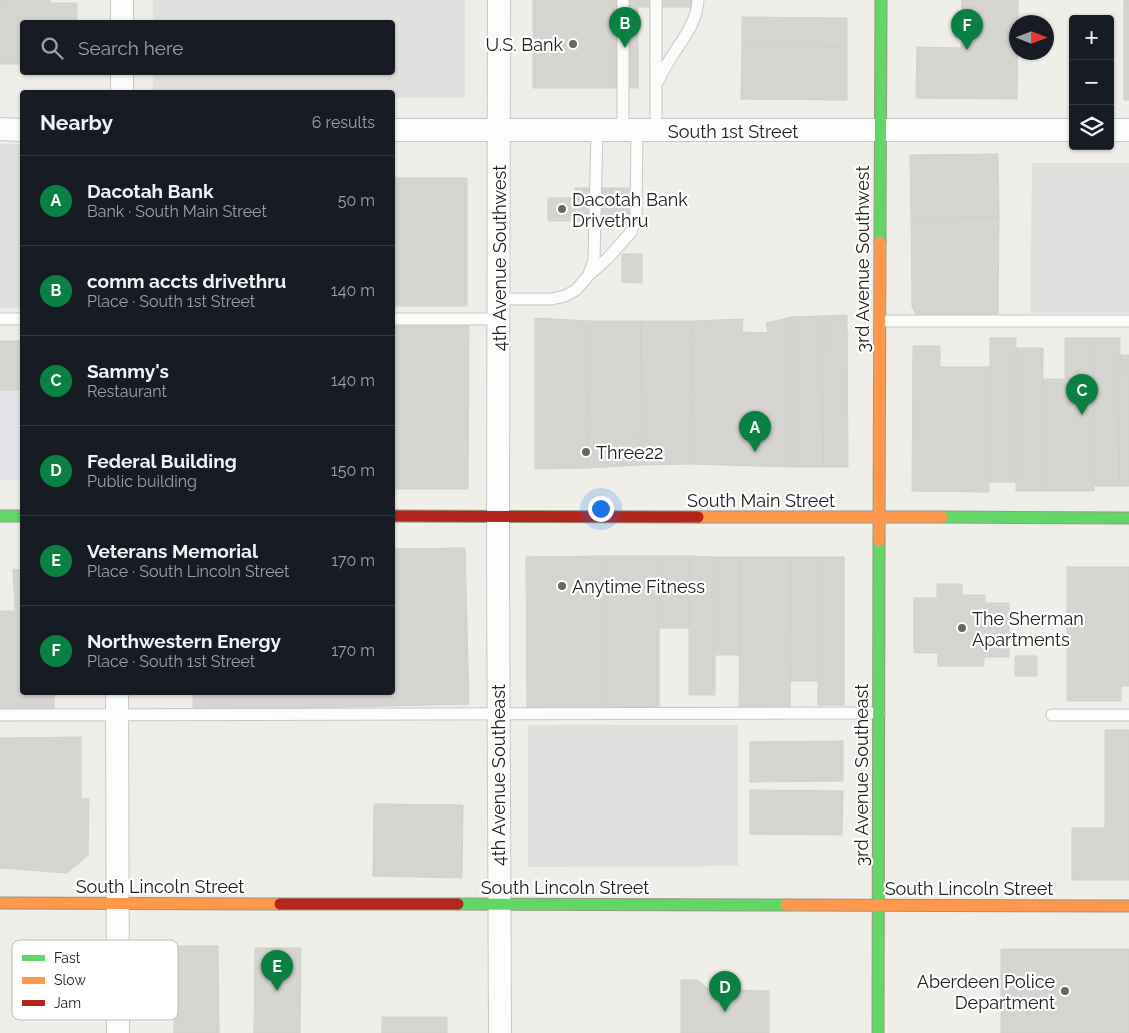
<!DOCTYPE html>
<meta charset="utf-8">
<style>
:root{--surface:#171b24;--page:#20242c;--text:#f1f3f6;--muted:#9ea1a6;--line:#363941;--accent:#0b8043}
body{margin:0;font-family:Raleway,sans-serif;background:var(--page);color:var(--text)}
.controls{position:absolute;right:15px;top:15px;display:grid;overflow:hidden;border-radius:5px;box-shadow:0 1px 4px #0004}
.controls button{width:45px;height:45px;display:grid;place-items:center;padding:0;border:0;border-bottom:1px solid var(--line);background:var(--surface);color:var(--text);font:25px sans-serif}
.compass{position:absolute;left:1009px;top:15px;width:45px;height:45px;border-radius:50%;background:var(--surface);box-shadow:0 1px 4px #0004;rotate:90deg}
.you{position:absolute;left:600px;top:508px;width:18px;height:18px;margin:-12px;border:4px solid #fff;border-radius:50%;background:#1a73e8;box-shadow:0 0 0 8px #1a73e833}
.badge{display:grid;place-items:center;width:32px;height:32px;border-radius:50%;background:var(--accent);color:#fff;font-size:16px;font-weight:700}
.pin{position:absolute;translate:-50% -41px;filter:drop-shadow(0 1px 2px #0008)}
.pin::after{content:'';position:absolute;top:26px;width:18px;height:15px;background:inherit;clip-path:polygon(0 0,100% 0,50% 100%)}
.list{margin:0;padding:0;list-style:none}
h2{display:flex;justify-content:space-between;align-items:center;height:65px;margin:0;padding:0 20px;font-size:21px}
h2 small{font-size:16px;font-weight:400;color:var(--muted)}
.list li{display:grid;grid-template-columns:32px 1fr auto;gap:15px;align-items:center;box-sizing:border-box;height:90px;padding:0 20px;border-top:1px solid var(--line)}
.list b{display:block;font-size:19px;white-space:nowrap}
.list p{margin:0;font-size:16px;white-space:nowrap;color:var(--muted)}
.list em{font-size:16px;font-style:normal;color:var(--muted)}
.icon{flex:none;width:28px;height:28px;fill:none;stroke:currentColor;stroke-width:2;stroke-linecap:round;stroke-linejoin:round}
.map{position:relative;flex:none;width:1129px;height:1033px;overflow:hidden}
.search{position:absolute;background:var(--surface);box-shadow:0 1px 4px #0004;left:20px;top:20px;width:375px;height:55px;display:flex;align-items:center;gap:12px;box-sizing:border-box;padding:0 18px;border-radius:5px;color:var(--muted);font-size:19px}
.panel{position:absolute;background:var(--surface);box-shadow:0 1px 4px #0004;left:20px;top:90px;width:375px;height:605px;border-radius:5px}
.map>svg:first-child{display:block}
</style>
<div class="map">
<svg width="1129" height="1033" viewBox="0 0 1129 1033">
<rect width="100%" height="100%" fill="#efeee9"/>
<!-- parking -->
<path fill="#e1e0de" d="M153,0H465V98H393L392,92H153V73L392,72V22H153Z
M0,144H22V308H0Z
M1032,163H1129V313H1030Z
M528,725H738V866L528,867Z"/>
<!-- plaza -->
<path fill="#e5e4e8" d="M0,390H22V480H0Z"/>
<!-- building -->
<path fill="#d6d4d0" stroke="#d2d0ca" d="M0,0H50V3H77V22H22V64H0Z
M533,0H613V88H533Z
M613,0H638V88H613Z
M638,0H697L696,7H638Z
M962,0H1018L1017,99L916,98L917,47L961,48Z
M1124,0H1129V100H1124Z
M742,17L847,18V47L742,46Z
M742,46L847,47V100L741,99Z
M998,154L999,217L911,218L910,155Z
M392,178H467V306H392Z
M575,188H631L639,221H575Z
M548,198H575V221H548Z
M999,217L998,314L917,315L912,307L911,218Z
M622,254H642V283L622,282Z
M847,315L848,467H823L824,316Z
M824,316L823,467H792V317Z
M792,317V467L690,464L693,321L743,319L742,332L768,333L766,323Z
M535,318L590,321L588,468L535,469Z
M590,321H641L640,465L588,468Z
M641,321H693L690,464L640,465Z
M392,326H469L468,489H392Z
M990,338H1016V482H990Z
M1065,338H1094V491H1042L1043,379H1065Z
M1094,338H1120L1119,486H1094Z
M0,341H22V390H0Z
M913,346H940V367H990L989,492L912,491Z
M1016,348H1043L1042,491H1016Z
M1120,355H1129V486H1119Z
M465,548L469,704L304,708V692H392V549Z
M606,556V707L527,708L526,557Z
M606,556H659V707H606Z
M659,556H689V628H659Z
M689,556L715,557V695H689Z
M715,557H740L739,655H715Z
M740,557H791L790,708L739,707Z
M791,557H818V681H790Z
M818,557H844V705H818Z
M1067,567H1129V686H1121V701H1067Z
M13,569L22,570V692H54V715H0V611H15Z
M937,584H962V595H985V603H1009V657H984V666H938V653H914V598H937Z
M1015,656H1037V676H1015Z
M193,692H218V708H193Z
M218,692H304V708H218Z
M1105,730H1129V880H1072V828H1105Z
M81,737V799H89L88,855L67,873L0,868V738Z
M843,741V781L750,782V742Z
M750,790L843,791L842,835L750,834Z
M374,804L463,805L462,878L373,876Z
M174,946H218L219,1033H174Z
M255,948H301L300,1033H254Z
M1001,949H1129V1033H1001Z
M681,980H698L709,990L769,991V1033H681Z
M382,1017H447V1033H382Z"/>
<g fill="none" stroke-linecap="round" stroke-linejoin="round">
<defs>
<path id="lane" d="M659,80C669,53 697,30 698,0
M623,130V0
M656,131V0
M589,274L594,260L597,130
M499,299H552L565,296L576,290L588,276L608,258L631,232L636,216L637,130
M0,319H22
M392,319H498
M880,321H1129
M0,715L879,713
M1052,715H1129"/>
<path id="street" d="M499,0L498,558L500,1033
M122,22V0
M122,92V72
M0,129L22,130
M392,130H1073
M1110,130H1129
M117,692L118,1033"/>
<path id="fast" d="M880,242L881,0
M0,516H22
M942,517L1129,518
M458,904L786,905
M878,1033L879,541"/>
<path id="slow" d="M698,517H942
M879,541L880,242
M0,903L280,904
M786,905L1129,906"/>
<path id="jam" d="M392,516L698,517
M280,904H458"/>
</defs>
<!-- lane casing -->
<use href="#lane" stroke="#c7c7c5" stroke-width="13"/>
<!-- street casing -->
<use href="#street" stroke="#c7c7c5" stroke-width="24"/>
<!-- fast casing -->
<use href="#fast" stroke="#959a7f" stroke-width="13"/>
<!-- slow casing -->
<use href="#slow" stroke="#959a7f" stroke-width="13"/>
<!-- jam casing -->
<use href="#jam" stroke="#959a7f" stroke-width="13"/>
<!-- lane -->
<use href="#lane" stroke="#fdfcfc" stroke-width="11"/>
<!-- street -->
<use href="#street" stroke="#fdfcfc" stroke-width="22"/>
<!-- fast -->
<use href="#fast" stroke="#63d668" stroke-width="11"/>
<!-- slow -->
<use href="#slow" stroke="#ff974d" stroke-width="11"/>
<!-- jam -->
<use href="#jam" stroke="#b3261e" stroke-width="11"/>
</g>
<!-- markers -->
<g fill="#686866" stroke="#fff" stroke-width="2">
<circle cx="573" cy="44" r="5"/>
<circle cx="562" cy="209" r="5"/>
<circle cx="586" cy="452" r="5"/>
<circle cx="562" cy="586" r="5"/>
<circle cx="962" cy="628" r="5"/>
<circle cx="1065" cy="991" r="5"/>
</g>
<g text-anchor="middle" dominant-baseline="central" stroke-width="4.5" stroke-linejoin="round" paint-order="stroke">
<!-- poi labels -->
<g font-size="18" fill="#202020" stroke="#fff" text-anchor="start">
<text x="563" y="44" text-anchor="end">U.S. Bank</text>
<text x="572" y="199">Dacotah Bank<tspan x="572" dy="21">Drivethru</tspan></text>
<text x="596" y="452">Three22</text>
<text x="572" y="586">Anytime Fitness</text>
<text x="972" y="618">The Sherman<tspan x="972" dy="21">Apartments</tspan></text>
<text x="1055" y="981" text-anchor="end">Aberdeen Police<tspan x="1055" dy="21">Department</tspan></text>
</g>
<!-- street labels -->
<g font-size="18" fill="#202020" stroke="#fff">
<text x="733" y="131">South 1st Street</text>
<text transform="translate(499 258) rotate(-90)">4th Avenue Southwest</text>
<text transform="translate(862 259) rotate(-90)">3rd Avenue Southwest</text>
<text x="761" y="500">South Main Street</text>
<text transform="translate(498 775) rotate(-90)">4th Avenue Southeast</text>
<text transform="translate(861 775) rotate(-90)">3rd Avenue Southeast</text>
<text x="160" y="886">South Lincoln Street</text>
<text x="565" y="887">South Lincoln Street</text>
<text x="969" y="888">South Lincoln Street</text>
</g>
</g>
<!-- legend -->
<rect x="12" y="940" width="166" height="80" rx="8" fill="#fff" stroke="#bcbcbc" stroke-width="1"/>
<rect x="22" y="955" width="23" height="6" fill="#63d668"/>
<rect x="22" y="977" width="23" height="7" fill="#ff974d"/>
<rect x="22" y="1000" width="23" height="6" fill="#b3261e"/>
<g font-size="14" fill="#202020">
<text x="54" y="963">Fast</text>
<text x="54" y="985">Slow</text>
<text x="54" y="1008">Jam</text>
</g>
</svg>
<div class="controls">
<button>+</button>
<button>−</button>
<button><svg class="icon" aria-label="layers" viewBox="0 0 24 24"><path d="M12 4l9 5-9 5-9-5zM3 14l9 5 9-5"/></svg></button>
</div>
<svg class="compass" viewBox="-18 -18 36 36"><path d="M0-13l5 13h-10z" fill="#e53935"/><path d="M0 13l5-13h-10z" fill="#9ea1a6"/></svg>
<div class="you"></div>
<div class="pin badge" style="left:755px;top:452px">A</div>
<div class="pin badge" style="left:625px;top:48px">B</div>
<div class="pin badge" style="left:1082px;top:415px">C</div>
<div class="pin badge" style="left:725px;top:1012px">D</div>
<div class="pin badge" style="left:277px;top:991px">E</div>
<div class="pin badge" style="left:967px;top:50px">F</div>
<div class="search"><svg class="icon" aria-label="search" viewBox="0 0 24 24"><circle cx="10" cy="10" r="6"/><path d="M15 15l6 6"/></svg>Search here</div>
<section class="panel">
<h2>Nearby<small>6 results</small></h2>
<ul class="list">
<li><span class="badge">A</span><div><b>Dacotah Bank</b><p>Bank · South Main Street</p></div><em>50 m</em></li>
<li><span class="badge">B</span><div><b>comm accts drivethru</b><p>Place · South 1st Street</p></div><em>140 m</em></li>
<li><span class="badge">C</span><div><b>Sammy's</b><p>Restaurant</p></div><em>140 m</em></li>
<li><span class="badge">D</span><div><b>Federal Building</b><p>Public building</p></div><em>150 m</em></li>
<li><span class="badge">E</span><div><b>Veterans Memorial</b><p>Place · South Lincoln Street</p></div><em>170 m</em></li>
<li><span class="badge">F</span><div><b>Northwestern Energy</b><p>Place · South 1st Street</p></div><em>170 m</em></li>
</ul>
</section>
</div>
